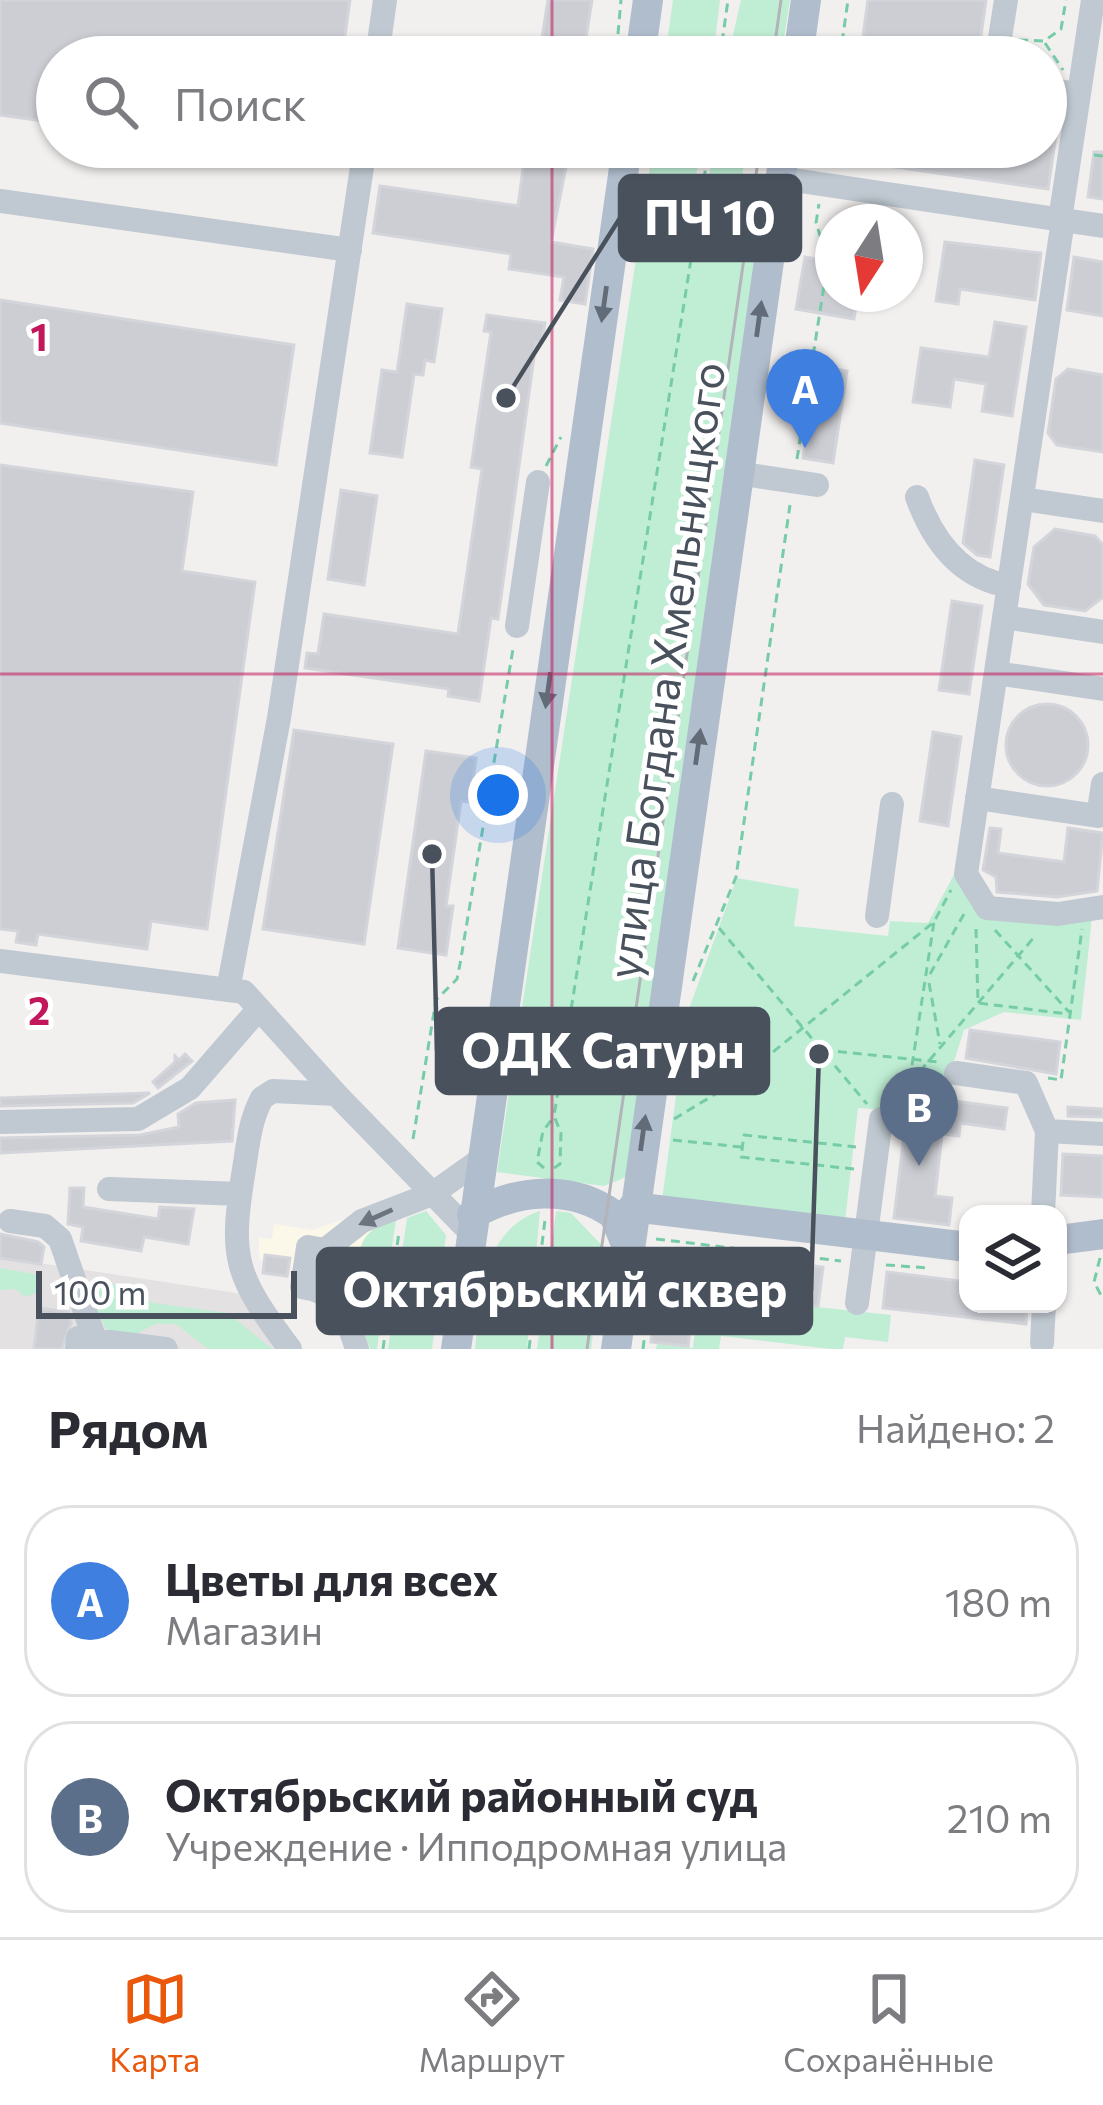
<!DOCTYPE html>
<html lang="ru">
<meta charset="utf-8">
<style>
:root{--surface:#fff;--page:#f2f2f3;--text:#2b2b33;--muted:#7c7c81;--line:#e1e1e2;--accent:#ea580c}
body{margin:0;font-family:Commissioner,sans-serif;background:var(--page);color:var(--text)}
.controls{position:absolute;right:36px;bottom:36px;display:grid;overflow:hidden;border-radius:24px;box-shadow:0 3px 9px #0004}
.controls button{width:108px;height:108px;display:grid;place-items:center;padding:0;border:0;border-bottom:3px solid var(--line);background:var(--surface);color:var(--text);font:60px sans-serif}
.compass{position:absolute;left:815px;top:204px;width:108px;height:108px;border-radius:50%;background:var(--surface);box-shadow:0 3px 9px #0004;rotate:192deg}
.scale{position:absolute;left:36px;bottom:30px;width:261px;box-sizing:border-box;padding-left:12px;border:6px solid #48515c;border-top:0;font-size:33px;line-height:42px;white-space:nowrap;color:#48515c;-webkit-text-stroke:9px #fff;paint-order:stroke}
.you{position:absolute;left:498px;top:795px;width:42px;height:42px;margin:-30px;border:9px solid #fff;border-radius:50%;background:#1a73e8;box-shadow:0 0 0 18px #1a73e833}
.badge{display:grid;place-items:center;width:78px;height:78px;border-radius:50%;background:var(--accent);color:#fff;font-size:39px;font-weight:700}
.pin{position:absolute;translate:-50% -99px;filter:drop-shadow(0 3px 6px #0008)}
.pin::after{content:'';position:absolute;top:63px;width:42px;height:36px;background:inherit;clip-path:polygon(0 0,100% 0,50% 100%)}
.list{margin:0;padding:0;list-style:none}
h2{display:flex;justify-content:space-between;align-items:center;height:156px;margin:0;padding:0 48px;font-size:51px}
h2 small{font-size:39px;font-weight:400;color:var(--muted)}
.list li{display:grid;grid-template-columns:78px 1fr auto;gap:36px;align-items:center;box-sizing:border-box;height:192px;margin:0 24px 24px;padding:0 24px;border:3px solid var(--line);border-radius:48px}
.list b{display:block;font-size:45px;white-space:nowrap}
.list p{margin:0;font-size:39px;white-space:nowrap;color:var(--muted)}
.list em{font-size:39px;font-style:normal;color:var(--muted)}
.icon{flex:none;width:66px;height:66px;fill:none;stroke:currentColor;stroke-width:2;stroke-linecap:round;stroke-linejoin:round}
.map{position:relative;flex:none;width:1103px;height:1349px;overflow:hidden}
.search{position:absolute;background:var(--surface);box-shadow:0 3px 9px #0004;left:36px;right:36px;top:36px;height:132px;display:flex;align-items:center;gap:30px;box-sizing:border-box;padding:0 42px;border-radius:66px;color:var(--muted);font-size:45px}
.sheet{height:588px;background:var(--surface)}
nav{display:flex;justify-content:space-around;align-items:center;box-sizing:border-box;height:168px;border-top:3px solid var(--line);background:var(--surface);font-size:33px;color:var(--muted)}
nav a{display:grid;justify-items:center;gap:6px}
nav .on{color:var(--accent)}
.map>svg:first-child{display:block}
</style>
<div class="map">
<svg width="1103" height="1349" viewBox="0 0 1103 1349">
<rect width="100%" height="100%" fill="#f2efef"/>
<!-- commercial -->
<path fill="#fcf8e9" d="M407,1198L396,1220L377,1349H344L348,1346L331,1300L289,1292L292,1266L259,1259V1237L272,1239L274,1224L312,1230Z"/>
<!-- education -->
<path fill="#e3e1e1" d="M0,1257L243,1294L277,1349H0Z"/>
<!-- green -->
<path fill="#bfeed4" d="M673,0H720L713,57H665Z
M741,0H790L781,57H728Z
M653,147H700L691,215L761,228L626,1177L604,1186L497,1172Z
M714,147H747L741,182L709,177Z
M958,867L971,893L1092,918L1081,1020L1004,1012L964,1030L949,1077L904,1093L890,1110L858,1108L845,1221L662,1200L687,1014L737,878L799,889L794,926L888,936L890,921L928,923Z
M426,1211L446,1235L432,1349H388L407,1218Z
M540,1211L527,1349H475C481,1297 481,1231 540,1211Z
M556,1211L571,1213L612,1256V1277L597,1302L591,1349H537Z
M396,1220L377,1349H370L354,1304V1290H366L369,1269L357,1267C361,1236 366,1230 396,1220Z
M0,1268L40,1275L36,1293L25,1297L15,1289L0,1290Z
M103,1279L153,1303L228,1313L272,1349H208L176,1324H156L127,1338L109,1334L88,1294Z
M699,1294L891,1315L888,1342L845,1337L843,1349H831L721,1336L719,1349H656L657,1344L693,1348Z"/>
<!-- building -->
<path fill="#ccced4" stroke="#d3d5db" stroke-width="3" d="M0,0H350L342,57H57V123L0,115Z
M548,0H592L583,57H539Z
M868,0H986L978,57H860Z
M1046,106L1060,108L1048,189L846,160L848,147H1046Z
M269,147H328L326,164L269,155Z
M526,147H570L551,242L593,249L585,304L560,300L564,277L509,269L511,254L373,233L380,186L518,206Z
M1094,152H1103V199L1088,197Z
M945,242L1041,253L1035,300L960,289L958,304L936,301Z
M805,257L833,262V294H858L854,319L796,309Z
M1074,257L1103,262V316L1067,310Z
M0,300L294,345L276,465L0,423Z
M407,304L442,309L434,362L425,360L423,375L414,374L402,457L370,453L382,370L397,372Z
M487,315L545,323L542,342H536L498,619L491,618L479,701L448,696L449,689L305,668L307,653L318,654L324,614L458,634L482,469L471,467L491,332L484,331Z
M995,322L1026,327L1012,416L982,411L986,384L954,379L950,407L913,402L921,348L989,357Z
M817,366L847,371L833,463L803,458Z
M1068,369L1103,375V452L1057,445L1048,433L1056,379Z
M975,460L1004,465L990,557L977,555L963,543Z
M0,465L193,492L182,571L255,582L207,929L151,921L147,949L38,934L36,945L16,942L18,931L0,929Z
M341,490L377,496L364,585L328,579Z
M1055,529L1095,536L1103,545V597L1085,611L1044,605L1028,584L1034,547Z
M952,601L982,606L969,694L939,690Z
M1006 745a41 41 0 1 1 82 0a41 41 0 1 1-82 0Z
M294,730L393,744L364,944L263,929Z
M933,732L961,737L948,826L920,821Z
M426,751L476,758L470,802L461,801L446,906H453L446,955L398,948Z
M990,828L1001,829L998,853L1064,862L1068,828L1103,833L1097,891L1057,897L997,892L996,877L983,870Z
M970,1030L1060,1042L1056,1074L966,1058Z
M185,1054L192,1061L158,1088L153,1082L175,1062V1056L179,1060Z
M150,1093L133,1103L0,1106V1098Z
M909,1095L1007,1108L1004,1129L960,1123L959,1136L942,1134L935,1196L952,1198L949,1225L894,1218Z
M235,1100L232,1141L0,1153V1138L140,1135L179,1127L178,1114L196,1103Z
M1068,1107L1103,1109V1117L1068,1116Z
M1063,1154L1103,1156V1197L1061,1195Z
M70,1188H84L83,1207L158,1219L160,1207L194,1209L188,1244L144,1237L141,1251L81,1241L83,1227L68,1224Z
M0,1234L38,1242L44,1247L41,1264L0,1258Z
M661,1250L699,1254L688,1346L651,1342Z
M265,1255L290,1258L287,1276L263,1273Z
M731,1257L823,1267L818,1306L726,1295Z
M887,1272L968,1282V1304H1027L1026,1324L883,1308Z
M39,1308L68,1312L71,1323L61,1349H34Z"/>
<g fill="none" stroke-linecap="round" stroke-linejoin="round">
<!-- path -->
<path stroke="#77cca8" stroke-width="3" stroke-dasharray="9 6" stroke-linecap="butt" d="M618,34L621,0
M1019,40L1044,41L1061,29L1066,0
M1045,43L1063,70
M720,57L728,0
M840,57L848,0
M1094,155L1103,156
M816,161L818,147
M824,164L827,147
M701,218L709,219L715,181
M797,459L828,260L816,223L819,204
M546,466L561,437
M719,928L867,1104
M976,929L978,1003L1068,1014
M995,930L1069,1012
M930,974L964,914
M693,981L736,877L790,505
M929,983L940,1044
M823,1050L939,1062
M1048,1078L1061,1080L1082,929
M910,1083L1036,935
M893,1104L909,1085L934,922
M674,1119L737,1081L934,922L951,890
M413,1139L436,1000L457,979L460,964L513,649
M673,1140L741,1147
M544,1168L537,1162L543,1131L553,1118
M554,1168L560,1164L561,1133L554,1116L709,147
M854,1169L741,1157L744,1135L856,1147
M656,1239L841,1261
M1100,1258L1094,1282L1103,1299
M886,1265L930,1268
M383,1349L399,1232
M529,1349L545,1220
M643,1349L651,1285"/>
<!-- minor -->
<path stroke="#c0c9d1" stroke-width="24" d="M377,57L385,0
M997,57L1006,0
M1046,89L1079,94L1060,220
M1079,94L1093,0
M780,178L1103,226
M0,201L350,250
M1063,220L966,874L987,908L1058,914L1103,907
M736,473L817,485
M917,497C933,541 961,578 1009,586
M1022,499L1103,511
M1004,617L1103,632
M517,626L538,482
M996,673L1103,689
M977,798L1098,816L1103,784
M877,916L892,804
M0,961L244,992L336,1094
M228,990L279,718L365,147
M956,1073L1026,1083L1047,1131
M0,1122L138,1119L190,1088L256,1012
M109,1189L240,1194
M1043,1214L1047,1131L1103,1134
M10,1221L45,1226L60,1239L95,1340
M325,1250L308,1247L302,1287C340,1292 346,1316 357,1349
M320,1289L325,1250L362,1221L432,1194L480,1160
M857,1303L881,1119
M1042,1343L1044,1304
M77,1349L78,1338L166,1349
M290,1349C235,1275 229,1260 244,1169C248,1144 250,1120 262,1098L273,1091L336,1094L470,1232"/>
<!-- major -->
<path stroke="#b0bdcd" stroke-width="30" d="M640,57L648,0
M798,57L806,0
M633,1207L968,1247
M472,1215C516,1189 571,1184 614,1215L628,1249
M1058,1240L1103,1234
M456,1349L627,147
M616,1349L785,147"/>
<!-- tram -->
<path stroke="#b2b4b9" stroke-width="3" d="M773,57L781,0
M587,1349L760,147"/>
</g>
<!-- one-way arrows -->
<defs><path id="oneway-solid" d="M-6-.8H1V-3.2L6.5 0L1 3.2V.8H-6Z" transform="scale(3)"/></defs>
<g fill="#626c78">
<use href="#oneway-solid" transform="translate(604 304) rotate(98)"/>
<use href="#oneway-solid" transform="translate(759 319) rotate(-82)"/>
<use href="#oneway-solid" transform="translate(548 690) rotate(98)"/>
<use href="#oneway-solid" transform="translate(698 747) rotate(-82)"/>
<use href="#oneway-solid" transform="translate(643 1133) rotate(-82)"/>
</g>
<use fill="#6c757f" href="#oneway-solid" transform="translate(376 1217) rotate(156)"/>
<!-- grid -->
<path fill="none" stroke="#c2185b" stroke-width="3" stroke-opacity="0.55" d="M552,0V57M552,147V1349M0,674H1103"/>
<g text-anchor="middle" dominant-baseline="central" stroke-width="10" stroke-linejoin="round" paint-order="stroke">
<!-- street labels -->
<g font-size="45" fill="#48515c" stroke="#fff">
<text transform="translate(664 670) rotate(-82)">улица Богдана Хмельницкого</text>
</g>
</g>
<g font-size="39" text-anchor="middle" font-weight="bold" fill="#c2185b" stroke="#fff" stroke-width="10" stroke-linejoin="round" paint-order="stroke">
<text x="39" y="351">1</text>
<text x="39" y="1025">2</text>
</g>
<!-- callouts -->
<path fill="none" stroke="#48515c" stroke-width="4.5" d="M506 398L620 218M432 854L437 1051M819 1054L811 1291"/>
<g fill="#48515c" stroke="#fff" stroke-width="4.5">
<circle cx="506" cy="398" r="12"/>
<circle cx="432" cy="854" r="12"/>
<circle cx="819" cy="1054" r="12"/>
</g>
<g fill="#48515c" stroke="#48515c" stroke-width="4.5">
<rect x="620" y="176" width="180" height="84" rx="12"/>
<rect x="437" y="1009" width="331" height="84" rx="12"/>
<rect x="318" y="1249" width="493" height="84" rx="12"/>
</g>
<g font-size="48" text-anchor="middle" font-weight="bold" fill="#fff">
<text x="710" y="235">ПЧ 10</text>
<text x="603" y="1068">ОДК Сатурн</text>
<text x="565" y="1307">Октябрьский сквер</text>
</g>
</svg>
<div class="controls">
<button><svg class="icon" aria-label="layers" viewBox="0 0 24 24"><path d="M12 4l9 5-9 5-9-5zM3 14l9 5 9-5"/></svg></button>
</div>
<svg class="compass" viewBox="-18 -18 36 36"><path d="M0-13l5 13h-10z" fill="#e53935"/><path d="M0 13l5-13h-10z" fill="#7c7c81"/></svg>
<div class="scale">100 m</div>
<div class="you"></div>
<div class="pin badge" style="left:805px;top:448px;background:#3f7fe0">A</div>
<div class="pin badge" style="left:919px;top:1166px;background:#5c6f8a">B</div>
<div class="search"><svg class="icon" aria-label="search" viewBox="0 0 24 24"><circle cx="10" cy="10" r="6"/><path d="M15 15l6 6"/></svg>Поиск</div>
</div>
<section class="sheet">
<h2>Рядом<small>Найдено: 2</small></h2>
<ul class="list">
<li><span class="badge" style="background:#3f7fe0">A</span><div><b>Цветы для всех</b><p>Магазин</p></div><em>180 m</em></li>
<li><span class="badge" style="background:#5c6f8a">B</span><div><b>Октябрьский районный суд</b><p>Учреждение · Ипподромная улица</p></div><em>210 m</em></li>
</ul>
</section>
<nav>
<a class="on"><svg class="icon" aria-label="map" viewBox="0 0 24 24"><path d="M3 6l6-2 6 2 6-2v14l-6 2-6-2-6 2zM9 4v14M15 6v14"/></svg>Карта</a>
<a><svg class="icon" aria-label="directions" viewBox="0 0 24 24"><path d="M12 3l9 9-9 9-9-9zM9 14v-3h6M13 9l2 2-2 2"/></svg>Маршрут</a>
<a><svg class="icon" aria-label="saved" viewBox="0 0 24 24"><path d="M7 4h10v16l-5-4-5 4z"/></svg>Сохранённые</a>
</nav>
